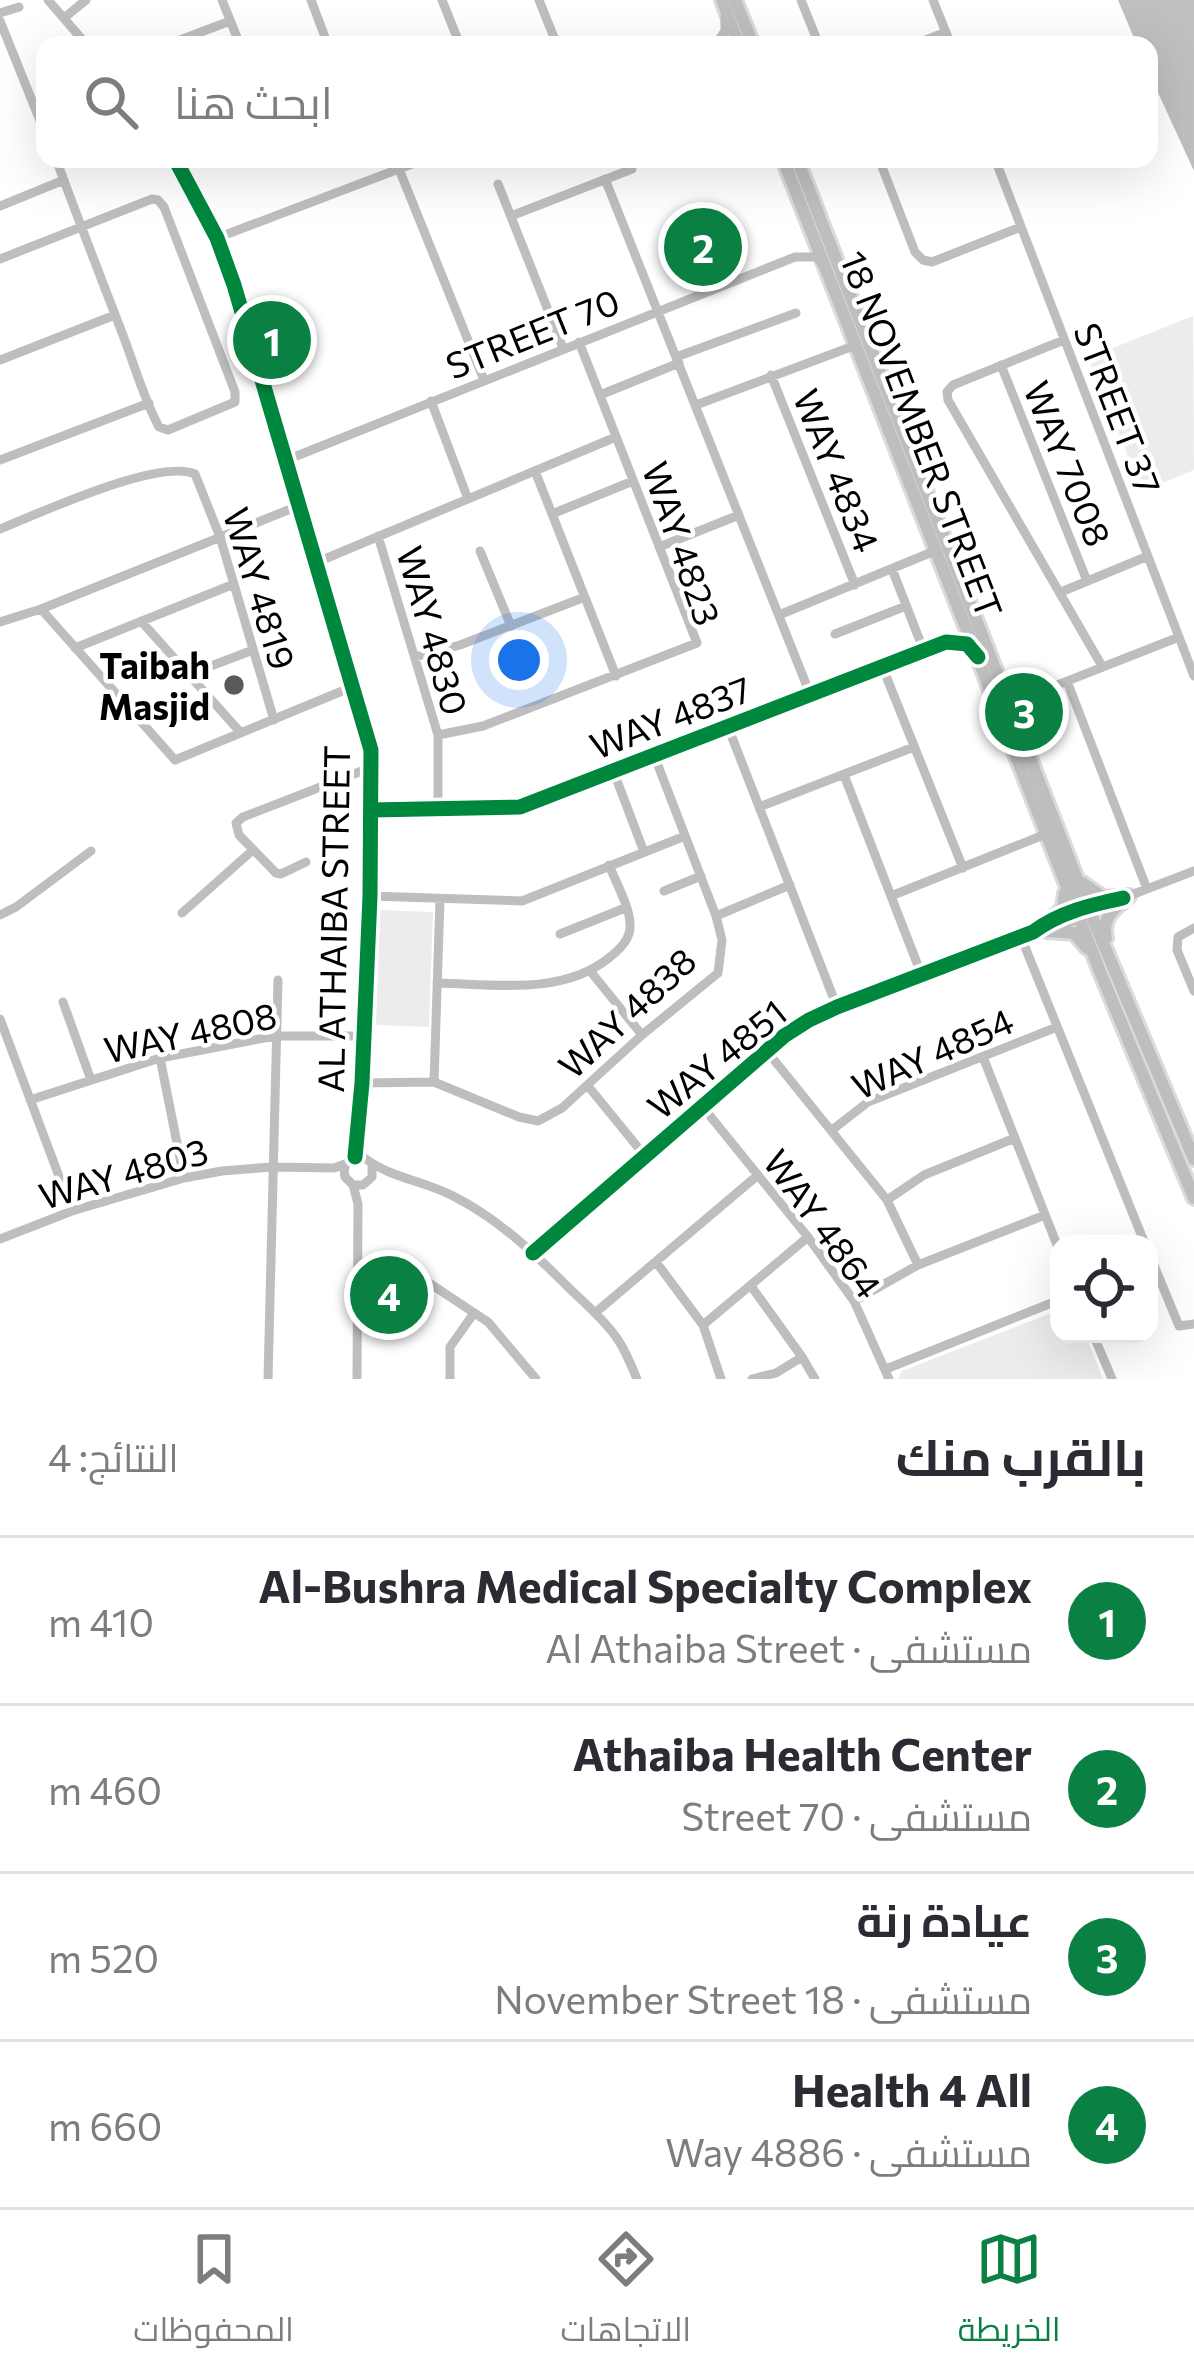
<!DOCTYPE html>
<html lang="ar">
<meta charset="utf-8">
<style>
:root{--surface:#fff;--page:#f7f7f7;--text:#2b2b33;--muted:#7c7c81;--line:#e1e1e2;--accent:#0b8043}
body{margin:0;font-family:Commissioner,Cairo,sans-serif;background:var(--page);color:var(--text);direction:rtl}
.controls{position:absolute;right:36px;bottom:36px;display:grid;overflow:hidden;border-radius:24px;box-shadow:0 12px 48px #0002}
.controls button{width:108px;height:108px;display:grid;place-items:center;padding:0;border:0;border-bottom:3px solid var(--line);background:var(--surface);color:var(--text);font:60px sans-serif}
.you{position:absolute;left:519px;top:660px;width:42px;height:42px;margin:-30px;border:9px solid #fff;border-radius:50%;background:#1a73e8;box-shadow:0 0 0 18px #1a73e833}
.badge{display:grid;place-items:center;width:78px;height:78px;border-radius:50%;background:var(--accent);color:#fff;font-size:39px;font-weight:700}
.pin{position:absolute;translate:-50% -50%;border:6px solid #fff;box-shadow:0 3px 12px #0006}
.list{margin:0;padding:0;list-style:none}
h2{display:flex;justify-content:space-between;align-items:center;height:156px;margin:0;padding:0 48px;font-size:51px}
h2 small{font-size:39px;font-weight:400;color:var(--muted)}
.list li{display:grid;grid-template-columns:78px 1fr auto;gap:36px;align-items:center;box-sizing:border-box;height:168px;padding:0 48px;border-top:3px solid var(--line)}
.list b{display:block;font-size:45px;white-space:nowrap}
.list p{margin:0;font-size:39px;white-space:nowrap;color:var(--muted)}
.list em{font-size:39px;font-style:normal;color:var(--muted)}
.icon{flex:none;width:66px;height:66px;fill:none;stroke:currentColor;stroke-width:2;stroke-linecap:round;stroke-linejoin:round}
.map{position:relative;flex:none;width:1194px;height:1379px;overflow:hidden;direction:ltr}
.search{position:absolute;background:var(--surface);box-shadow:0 12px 48px #0002;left:36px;right:36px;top:36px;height:132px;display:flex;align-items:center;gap:30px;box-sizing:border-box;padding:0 42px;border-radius:24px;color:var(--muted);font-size:45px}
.sheet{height:828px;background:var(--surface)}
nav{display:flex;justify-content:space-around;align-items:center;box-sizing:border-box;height:168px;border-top:3px solid var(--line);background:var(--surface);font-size:33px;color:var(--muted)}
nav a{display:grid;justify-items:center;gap:6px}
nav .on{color:var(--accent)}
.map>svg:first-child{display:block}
</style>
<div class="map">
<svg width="1194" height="1379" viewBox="0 0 1194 1379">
<rect width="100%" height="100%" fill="#fff"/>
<!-- green -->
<path fill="#ececec" d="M1193,316L1194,470L1142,491L1088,358Z
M380,910L433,912L429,1027L376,1025Z
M1059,1310V1334H1085L1103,1379H898L902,1371Z"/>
<!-- water -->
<path fill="#bfbfbf" d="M1118,0H1194V171L1149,73V45H1137Z"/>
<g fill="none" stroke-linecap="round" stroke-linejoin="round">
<defs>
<path id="major" d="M722,0L739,45
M735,0L753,45
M783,159L1101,974L1194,1198
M797,159L1087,905L1194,1159
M1082,883L1104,898L1128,896
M1048,922L1063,908L1065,893
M1047,931L1074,933L1087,948
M1106,938C1101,916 1115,909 1129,896"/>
</defs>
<!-- major casing -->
<use href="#major" stroke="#dbdbdb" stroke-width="18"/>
<!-- minor -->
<path stroke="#bebebe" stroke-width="9" d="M48,0L87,45
M222,0L240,45
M311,0L328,45
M442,0L460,45
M539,0L557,45
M801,0L819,45
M933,0L951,45
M0,13L19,7
M64,18L86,0
M0,21L45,133
M167,45L230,21
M715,45L725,31V17
M913,45L946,32
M175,159L217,238L234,285L371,750L370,896L362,1083L355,1157
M879,159L915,252L923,260L932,262L1021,227
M995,159L1194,676
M180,167L199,159
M399,169L484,380
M605,179L810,694
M498,184L563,348
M0,206L64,180
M511,216L632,169L631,159
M217,238L425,159
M0,259L152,199L158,200L164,207L235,392V402L168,430L159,427C144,399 135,367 124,338C101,278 78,219 56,159
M1064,340L953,385L947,392L948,400L1102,666
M676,357L796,313
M0,360L115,315
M1001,365L1087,581
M771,375L855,585
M600,395L679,363
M431,401L468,499
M696,405L856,345
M0,460L149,403
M284,461L795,257H817L823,266
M535,471L616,676
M552,514L633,481
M0,529C40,513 158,458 195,474L220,537L274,720
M378,536L438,735V811
M659,547L739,515
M480,551L511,626
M315,563L616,437
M892,569L920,641
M1061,592L1148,556
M41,609L175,760L352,687
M779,615L937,550
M141,621L241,733
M0,622L41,609L298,506
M835,634L906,606
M75,648L234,584
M415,657L460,645L585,597
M882,666L963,868
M190,674L253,650
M1067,681L1147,889
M1009,704L1179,637
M728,727L837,1007
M438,735L483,726L697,643L579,342
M613,770L644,852
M844,775L922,976
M759,807L914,747
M371,810L520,807L946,642L967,644L974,653
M306,862L281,874L276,873L239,835L236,823L243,817L372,767
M664,891L701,876
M370,896L522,901L685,836
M891,896L1046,834
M1126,897L1194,871
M182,913L253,850
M0,915L16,907L91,851
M716,916L790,885
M1194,928L1178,937L1177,950L1194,991
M1055,929L1111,904
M560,934L625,908
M1021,937L1145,1244
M591,972L642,1035
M437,983C494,984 563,996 610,957C619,950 630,940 630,927C631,909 616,883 609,865
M63,1002L91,1080
M0,1019L72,1211
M766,1050L887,1200L918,1265
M983,1057L1059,1250
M160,1058L184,1178
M434,1082L440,900
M362,1083L434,1082L519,1117L538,1121L562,1108L642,1035L718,973L722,940L716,916L654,755
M588,1086L645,1156
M30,1100L160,1058L275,1036H364
M702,1106L808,1237L854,1301L889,1379
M832,1130L868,1102L1057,1027
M372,1166V1177L363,1185H353L345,1177C342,1164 350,1155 363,1157C392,1179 423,1180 455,1197C500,1220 536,1255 571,1290C587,1305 604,1320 616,1337C625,1349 631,1365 637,1379
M353,1185L358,1204L357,1379
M887,1200L924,1175L1015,1138
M0,1239L72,1211L184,1178L222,1171L271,1167L334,1168L345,1164
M533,1253L784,1036L809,1020L837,1007L1033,932C1056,915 1084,906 1112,900
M1149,1253L1179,1326L1194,1324
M656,1262L703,1325L721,1379
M359,1267L400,1269L417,1275L488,1322L536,1379
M751,1286L802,1357L815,1379
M854,1301L918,1265L1045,1215
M595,1313L758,1175
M703,1325L808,1237
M1093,1334L1112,1379
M886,1369L1059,1300
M268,1379L278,980
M450,1379V1347L474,1313
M752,1379L776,1373L802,1357"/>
<!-- major -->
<use href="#major" stroke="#bebebe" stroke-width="12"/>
<defs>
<path id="cycleway" d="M175,159L217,238L234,285L371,750L370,896L362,1083L355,1157
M371,810L520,807L946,642L967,644L978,657
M533,1253L784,1036L809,1020L837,1007L1033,932C1060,912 1091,905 1123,898"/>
</defs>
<!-- cycleway casing -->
<use href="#cycleway" stroke="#fff" stroke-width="22"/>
<!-- cycleway -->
<use href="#cycleway" stroke="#00873e" stroke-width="15"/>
</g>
<!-- markers -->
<circle fill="#595959" stroke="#fff" stroke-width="4.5" cx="234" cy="685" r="12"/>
<g text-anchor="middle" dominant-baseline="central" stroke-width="9" stroke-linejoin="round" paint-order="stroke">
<!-- street labels -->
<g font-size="36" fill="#000" stroke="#fff">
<text transform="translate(532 332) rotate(-22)">STREET 70</text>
<text transform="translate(1119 408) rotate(69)">STREET 37</text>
<text transform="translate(923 434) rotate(69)">18 NOVEMBER STREET</text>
<text transform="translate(1069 463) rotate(68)">WAY 7008</text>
<text transform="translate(838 470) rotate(68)">WAY 4834</text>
<text transform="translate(683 543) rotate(71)">WAY 4823</text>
<text transform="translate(261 588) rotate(73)">WAY 4819</text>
<text transform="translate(434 630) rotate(74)">WAY 4830</text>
<text transform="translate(670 716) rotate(-21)">WAY 4837</text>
<text transform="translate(332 919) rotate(-89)">AL ATHAIBA STREET</text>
<text transform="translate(626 1012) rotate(-43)">WAY 4838</text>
<text transform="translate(190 1031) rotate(-12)">WAY 4808</text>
<text transform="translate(932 1052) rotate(-24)">WAY 4854</text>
<text transform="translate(716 1058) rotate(-39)">WAY 4851</text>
<text transform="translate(123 1172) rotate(-16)">WAY 4803</text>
<text transform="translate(824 1223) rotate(54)">WAY 4864</text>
</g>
<!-- poi labels -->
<g font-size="36" font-weight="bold" fill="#000" stroke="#fff" text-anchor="end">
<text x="210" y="664">Taibah<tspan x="210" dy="41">Masjid</tspan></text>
</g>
</g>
</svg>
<div class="controls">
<button><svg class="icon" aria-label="locate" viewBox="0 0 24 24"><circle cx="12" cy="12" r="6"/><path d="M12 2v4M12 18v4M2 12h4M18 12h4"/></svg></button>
</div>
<div class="you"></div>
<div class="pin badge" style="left:272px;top:340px">1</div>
<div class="pin badge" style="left:703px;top:247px">2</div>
<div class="pin badge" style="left:1024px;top:712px">3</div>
<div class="pin badge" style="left:389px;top:1295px">4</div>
<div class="search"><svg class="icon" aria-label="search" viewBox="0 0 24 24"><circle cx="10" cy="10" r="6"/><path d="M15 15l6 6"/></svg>ابحث هنا</div>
</div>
<section class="sheet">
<h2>بالقرب منك<small>النتائج: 4</small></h2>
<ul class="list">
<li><span class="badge">1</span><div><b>Al-Bushra Medical Specialty Complex</b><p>مستشفى · Al Athaiba Street</p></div><em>410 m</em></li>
<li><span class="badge">2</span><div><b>Athaiba Health Center</b><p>مستشفى · Street 70</p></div><em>460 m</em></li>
<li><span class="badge">3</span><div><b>عيادة رنة</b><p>مستشفى · 18 November Street</p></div><em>520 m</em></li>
<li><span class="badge">4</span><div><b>Health 4 All</b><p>مستشفى · Way 4886</p></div><em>660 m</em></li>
</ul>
</section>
<nav>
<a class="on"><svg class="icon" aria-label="map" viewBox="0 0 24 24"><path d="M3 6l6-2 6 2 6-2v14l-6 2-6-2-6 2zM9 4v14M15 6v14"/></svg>الخريطة</a>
<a><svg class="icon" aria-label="directions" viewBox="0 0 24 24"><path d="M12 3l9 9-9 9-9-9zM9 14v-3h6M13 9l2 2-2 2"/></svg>الاتجاهات</a>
<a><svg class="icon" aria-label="saved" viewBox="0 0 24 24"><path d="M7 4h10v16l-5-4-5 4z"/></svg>المحفوظات</a>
</nav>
